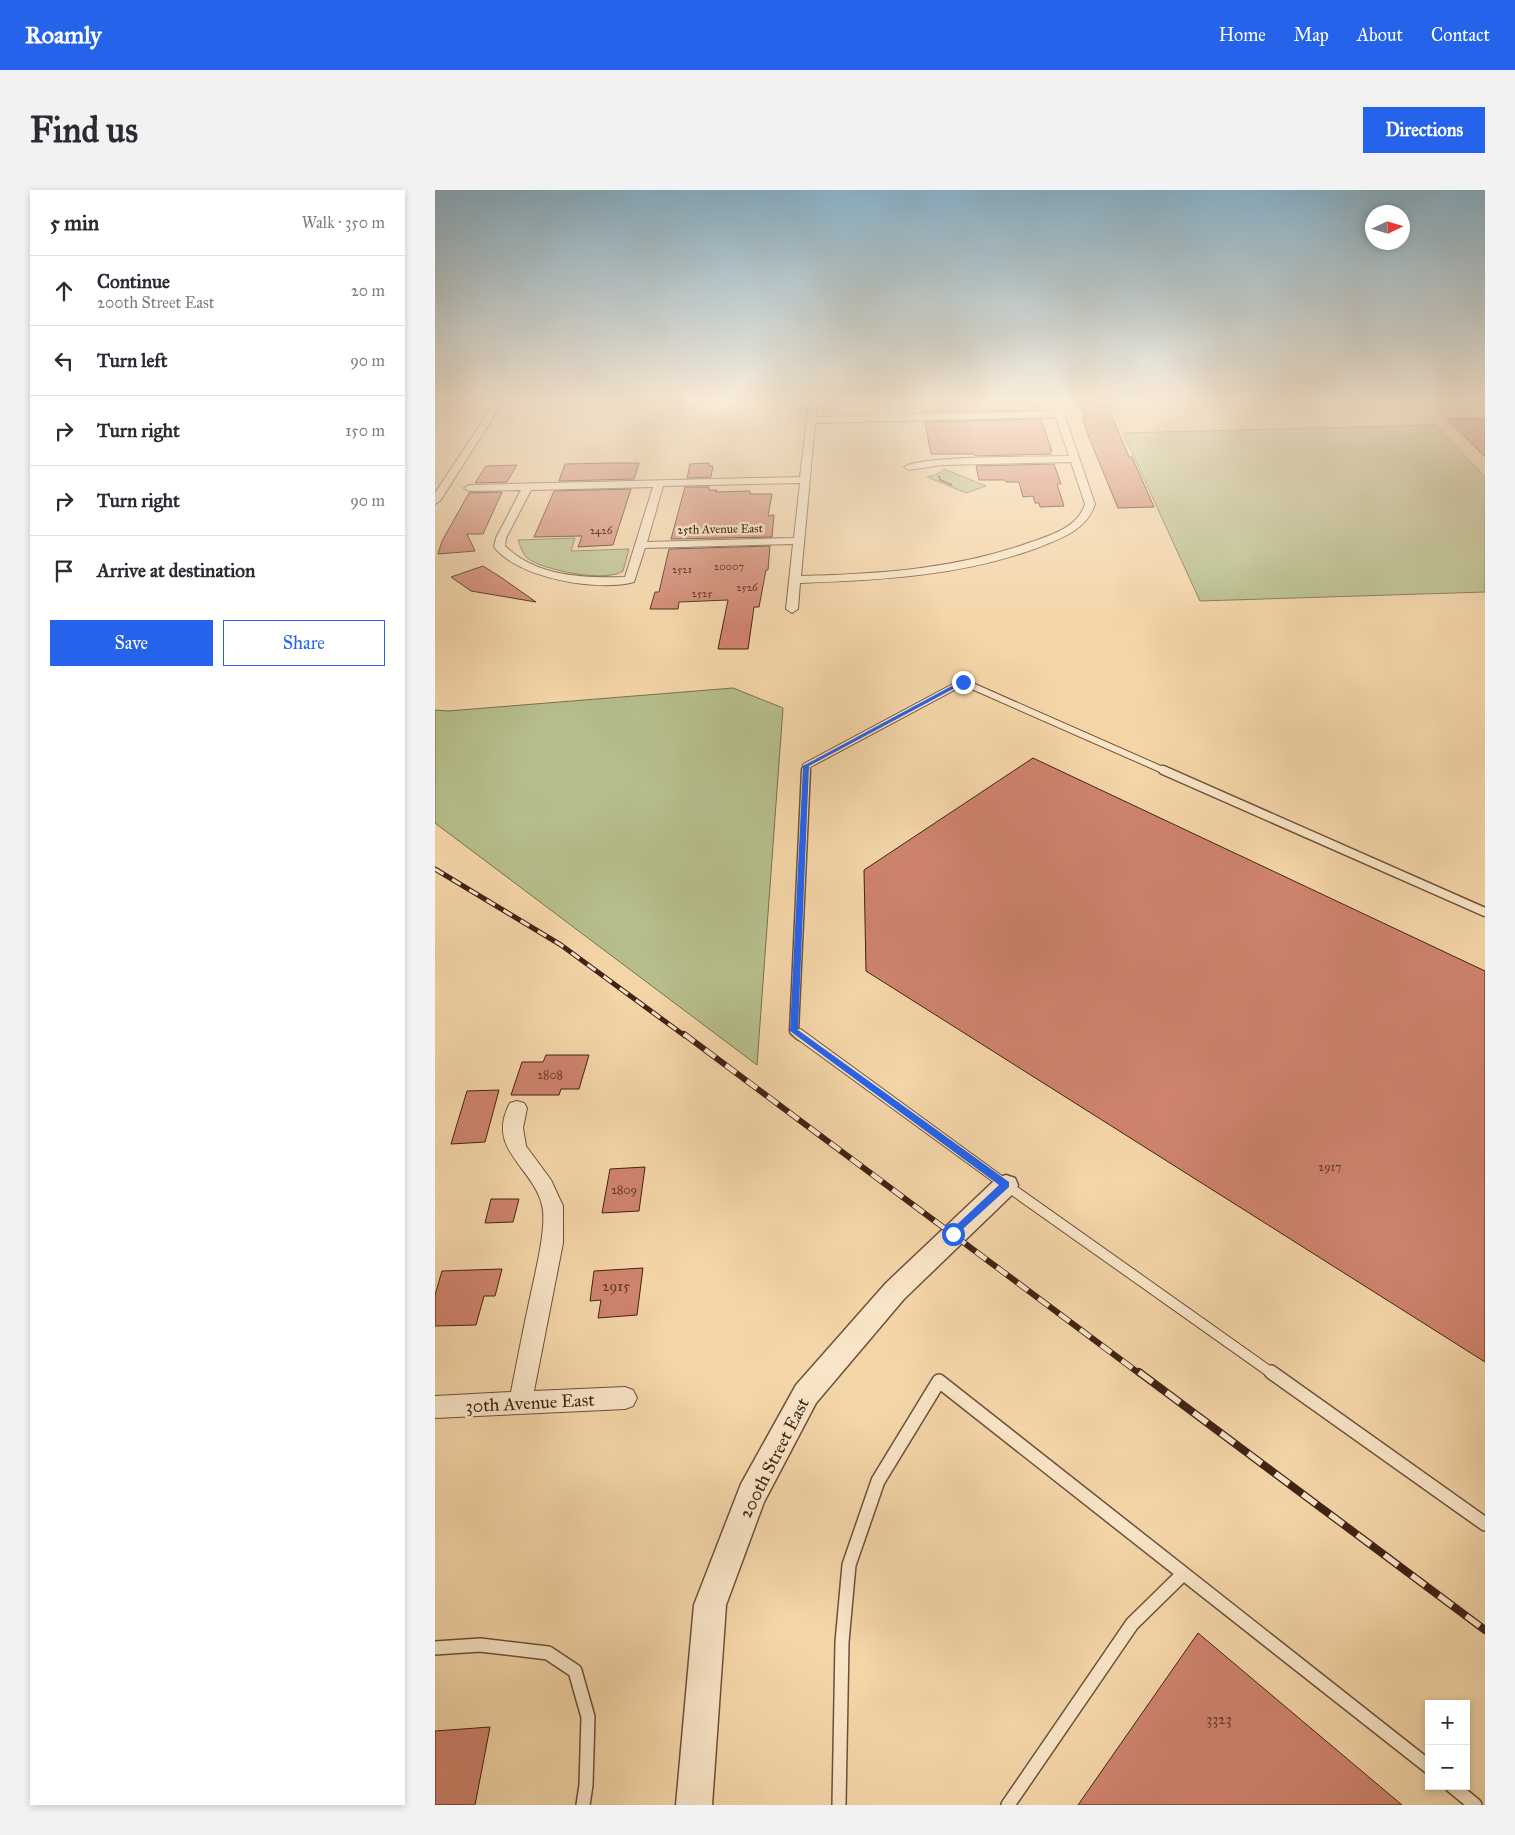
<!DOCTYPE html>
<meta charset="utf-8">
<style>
:root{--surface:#fff;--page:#f2f2f3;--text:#2b2b33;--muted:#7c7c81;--line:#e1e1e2;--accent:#2563eb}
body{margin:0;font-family:"IM FELL Great Primer",serif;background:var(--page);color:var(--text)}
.controls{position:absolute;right:15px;bottom:15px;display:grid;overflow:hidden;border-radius:0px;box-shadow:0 2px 8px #0003}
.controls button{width:45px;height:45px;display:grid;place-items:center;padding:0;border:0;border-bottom:1px solid var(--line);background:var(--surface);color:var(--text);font:25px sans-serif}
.compass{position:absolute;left:930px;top:15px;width:45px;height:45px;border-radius:50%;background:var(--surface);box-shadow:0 2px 8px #0003;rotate:86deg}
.stop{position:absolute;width:15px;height:15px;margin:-11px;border:4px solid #2563eb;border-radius:50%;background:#fff}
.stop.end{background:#2563eb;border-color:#fff;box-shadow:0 1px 5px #0008}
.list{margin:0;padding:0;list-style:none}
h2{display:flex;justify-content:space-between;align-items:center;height:65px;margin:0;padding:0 20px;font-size:21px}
h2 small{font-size:16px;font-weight:400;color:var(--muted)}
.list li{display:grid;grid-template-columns:32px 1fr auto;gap:15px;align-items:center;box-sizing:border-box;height:70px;padding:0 20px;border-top:1px solid var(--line)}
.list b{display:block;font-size:19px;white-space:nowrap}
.list p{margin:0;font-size:16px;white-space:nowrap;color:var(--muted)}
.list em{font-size:16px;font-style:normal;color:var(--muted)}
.actions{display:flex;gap:10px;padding:15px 20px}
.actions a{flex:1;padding:11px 0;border:1px solid var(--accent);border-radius:0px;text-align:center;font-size:18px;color:var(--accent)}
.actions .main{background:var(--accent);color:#fff}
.icon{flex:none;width:28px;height:28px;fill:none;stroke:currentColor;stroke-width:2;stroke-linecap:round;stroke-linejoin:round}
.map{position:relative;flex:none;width:1050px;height:1615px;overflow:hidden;border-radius:0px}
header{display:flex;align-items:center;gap:30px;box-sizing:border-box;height:70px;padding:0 25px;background:var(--accent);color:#fff}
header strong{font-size:24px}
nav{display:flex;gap:28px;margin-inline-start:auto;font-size:18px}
.intro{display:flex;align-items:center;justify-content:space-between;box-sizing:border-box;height:120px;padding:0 30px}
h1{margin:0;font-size:35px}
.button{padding:12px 22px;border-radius:0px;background:var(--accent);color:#fff;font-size:18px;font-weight:700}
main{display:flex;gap:30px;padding:0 30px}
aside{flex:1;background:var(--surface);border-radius:0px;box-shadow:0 2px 8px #0003}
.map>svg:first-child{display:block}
</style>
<header>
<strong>Roamly</strong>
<nav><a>Home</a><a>Map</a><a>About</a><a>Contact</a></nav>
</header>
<div class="intro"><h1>Find us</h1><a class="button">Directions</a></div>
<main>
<aside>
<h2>5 min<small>Walk · 350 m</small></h2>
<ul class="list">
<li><svg class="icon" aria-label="ahead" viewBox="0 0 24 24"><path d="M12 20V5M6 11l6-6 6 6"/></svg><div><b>Continue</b><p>200th Street East</p></div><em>20 m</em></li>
<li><svg class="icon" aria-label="left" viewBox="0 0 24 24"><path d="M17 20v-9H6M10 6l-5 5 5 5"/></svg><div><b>Turn left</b></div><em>90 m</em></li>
<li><svg class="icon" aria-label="right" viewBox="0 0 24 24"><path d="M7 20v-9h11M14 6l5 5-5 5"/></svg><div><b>Turn right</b></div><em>150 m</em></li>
<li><svg class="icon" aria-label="right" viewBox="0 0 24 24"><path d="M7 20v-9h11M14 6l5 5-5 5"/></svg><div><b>Turn right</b></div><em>90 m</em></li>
<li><svg class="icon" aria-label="arrive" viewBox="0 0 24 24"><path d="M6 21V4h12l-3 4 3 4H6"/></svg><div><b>Arrive at destination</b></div></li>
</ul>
<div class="actions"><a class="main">Save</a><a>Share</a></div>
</aside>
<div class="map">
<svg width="1050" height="1615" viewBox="0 0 1050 1615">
<rect width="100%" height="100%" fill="#f4d5a8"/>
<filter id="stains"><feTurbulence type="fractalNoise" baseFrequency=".004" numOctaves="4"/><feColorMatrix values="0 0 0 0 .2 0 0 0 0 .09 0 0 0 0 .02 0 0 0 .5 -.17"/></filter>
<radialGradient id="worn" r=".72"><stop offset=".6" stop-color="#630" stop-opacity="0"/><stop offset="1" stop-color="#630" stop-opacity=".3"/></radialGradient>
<!-- green -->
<path fill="#b6be8b" stroke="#7b7050" d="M1001,235L1050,287V402L765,411L688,243Z
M509,279L551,296L531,303L492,287L503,284Z
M140,348L136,361L194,359L188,381C172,393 105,380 91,367C87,362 85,356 83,350Z
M298,498L348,518L322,875L0,633V520L13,521Z"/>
<!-- building -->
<path fill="#cf836d" stroke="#402315" d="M489,212H601L603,220L488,222L486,213Z
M643,212H662L664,217H673L694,267H697L719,317L683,318L655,250L647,228H650Z
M1011,228L1050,229V267Z
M606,229L617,261H615L616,264L540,266L539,264H496L490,232Z
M174,273H204L199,289L124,291L130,274Z
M274,273V276H278L276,287L252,288L255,274Z
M619,274L626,294H622L629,316L605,317L604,313H600L598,306L588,307L584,292H571L570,290H544L541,276Z
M82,275L72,292L40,293L51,276Z
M250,297H274V300H282L281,302L315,301V304H337L333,326L339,325L337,347L236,349Z
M196,299L178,355L143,357L147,346L99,347L119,301Z
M67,302L48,344H32L40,361L3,364L7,351L34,303Z
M335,356L333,380H331L324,417H319L313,459H283L293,410L244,412L243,419H215L220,402H224L234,359Z
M48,376L64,386L101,412L36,401L16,387Z
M598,568L1050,781V1172L431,781L429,680Z
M111,865H154L144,899H126L124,905H76L87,872H108Z
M64,900L50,952L16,954L32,901Z
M210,977L204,1021L167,1023L175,979Z
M56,1009H84L78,1032L50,1033Z
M208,1078L202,1125L163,1128L166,1110L155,1111L159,1081Z
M67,1079L60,1106H49L41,1135L0,1136V1105L7,1081Z
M763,1443L967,1615H643Z
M55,1537L40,1615H0V1541Z"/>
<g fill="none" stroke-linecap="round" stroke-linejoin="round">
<defs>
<path id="service-far3" d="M371,581V576L528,492L730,581"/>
<path id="service-far2" d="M728,580L1050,722
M365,846L359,841L371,580"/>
<path id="service-far1" d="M364,844L571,995L838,1184"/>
<path id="service" d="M836,1182L1050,1334
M0,1458L45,1455L113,1463L140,1481L153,1527L151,1595L148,1615
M1017,1596L1040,1615
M404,1615L407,1452L414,1375L443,1291L504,1191L994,1577
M573,1615L697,1434L748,1384"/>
<path id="minor" d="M60,212H68L5,311L0,314V303Z
M374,212H382L381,227L444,226V212H452L453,225L620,221L617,212H625L660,314C652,340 625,349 602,358C526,386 446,390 365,393L363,419L357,423L351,419L358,354L210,358L199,392C162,402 83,388 59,357L61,348L86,300L34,301L29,298L34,295L365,287ZM621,227L634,266C609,267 483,265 469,277L474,280L507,275L636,272L650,314C643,337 617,345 596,352C522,379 444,384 366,386L380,233ZM365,293L359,348L212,352L228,296ZM218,297L190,387C148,388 102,387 70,356L71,348L96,300Z
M82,911L89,913L92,918L88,938L91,956L116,990L128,1016V1053L99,1201L190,1197L198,1200L202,1208L198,1216L190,1219L0,1228V1206L76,1202C83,1166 90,1130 98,1094C102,1075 112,1034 107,1015C98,977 50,959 75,913Z"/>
<path id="tertiary" d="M571,985L580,988L583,995L580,1002L469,1109L381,1213L329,1312L291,1415L277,1615H241L259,1415L306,1294L361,1195L451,1093L562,988Z"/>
</defs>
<!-- service-far3 casing -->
<use href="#service-far3" stroke="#6d503a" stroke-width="8"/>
<!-- service-far2 casing -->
<use href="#service-far2" stroke="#6d503a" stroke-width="11"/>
<!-- service-far1 casing -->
<use href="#service-far1" stroke="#6d503a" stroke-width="12"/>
<!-- service casing -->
<use href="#service" stroke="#6d503a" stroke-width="16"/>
<!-- minor casing -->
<use href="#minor" stroke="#6d503a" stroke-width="2"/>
<!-- tertiary casing -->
<use href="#tertiary" stroke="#6d503a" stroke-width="3"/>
<!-- path -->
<path stroke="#402315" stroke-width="2" stroke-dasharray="2 1" stroke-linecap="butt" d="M504,286L505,290L517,295"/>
<!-- service-far3 -->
<use href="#service-far3" stroke="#f8e4c6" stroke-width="6"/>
<!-- service-far2 -->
<use href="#service-far2" stroke="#f8e4c6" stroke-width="8"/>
<!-- service-far1 -->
<use href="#service-far1" stroke="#f8e4c6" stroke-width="10"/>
<!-- service -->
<use href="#service" stroke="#f8e4c6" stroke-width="13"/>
<!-- minor -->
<use href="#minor" fill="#f8e4c6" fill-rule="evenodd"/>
<!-- tertiary -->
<use href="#tertiary" fill="#f8e4c6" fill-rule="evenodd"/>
<defs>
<path id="rail-far2" d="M0,679L126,755L250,846"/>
<path id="rail-far1" d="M249,844L705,1184"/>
<path id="rail" d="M704,1182L1050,1440"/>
</defs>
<!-- rail-far2 casing -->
<use href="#rail-far2" stroke="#402315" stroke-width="5"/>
<!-- rail-far1 casing -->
<use href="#rail-far1" stroke="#402315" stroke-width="6"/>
<!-- rail casing -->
<use href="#rail" stroke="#402315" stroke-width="8"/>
<!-- rail-far2 -->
<use href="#rail-far2" stroke="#f8e4c6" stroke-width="3" stroke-dasharray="10" stroke-linecap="butt"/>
<!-- rail-far1 -->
<use href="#rail-far1" stroke="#f8e4c6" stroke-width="4.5" stroke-dasharray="13" stroke-linecap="butt"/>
<!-- rail -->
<use href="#rail" stroke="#f8e4c6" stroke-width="5.5" stroke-dasharray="17" stroke-linecap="butt"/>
</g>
<!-- sky -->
<linearGradient id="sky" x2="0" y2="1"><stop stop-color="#89b6d0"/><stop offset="0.48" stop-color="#faecd8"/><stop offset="1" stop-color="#faecd8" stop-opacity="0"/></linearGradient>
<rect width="1050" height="438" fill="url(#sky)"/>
<!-- route -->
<path fill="#2563eb" d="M526,491L531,492L374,576L363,840L574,992V997L518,1048L515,1047V1041L564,995L355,841L368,576Z"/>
<g text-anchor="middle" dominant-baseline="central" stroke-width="5" stroke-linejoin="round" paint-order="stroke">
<!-- far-number labels -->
<g font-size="11" fill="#643b2b">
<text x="166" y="340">2426</text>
<text x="294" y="376">20007</text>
<text x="247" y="379">2521</text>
<text x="312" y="397">2526</text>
<text x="267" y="403">2525</text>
</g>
<!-- far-street labels -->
<g font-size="12" fill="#402315" stroke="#f8e4c6">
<text transform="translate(285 339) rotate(-1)">25th Avenue East</text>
</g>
<!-- number labels -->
<g font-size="12" fill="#643b2b">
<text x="115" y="885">2808</text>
<text x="895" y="977">2917</text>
<text x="189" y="1000">2809</text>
</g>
<!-- near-number labels -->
<g font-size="15" fill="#643b2b">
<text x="181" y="1096">2915</text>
<text x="784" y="1529">3323</text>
</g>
<!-- near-street labels -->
<g font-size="18" fill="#402315" stroke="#f8e4c6">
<text transform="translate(95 1213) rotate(-3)">30th Avenue East</text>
<text transform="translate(339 1268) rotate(-63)">200th Street East</text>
</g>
</g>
<rect width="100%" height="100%" filter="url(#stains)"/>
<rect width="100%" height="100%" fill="url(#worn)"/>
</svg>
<div class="controls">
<button>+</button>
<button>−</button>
</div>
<svg class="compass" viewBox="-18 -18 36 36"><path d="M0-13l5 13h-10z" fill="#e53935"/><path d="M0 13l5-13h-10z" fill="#7c7c81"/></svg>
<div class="stop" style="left:518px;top:1044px"></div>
<div class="stop end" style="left:528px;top:492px"></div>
</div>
</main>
